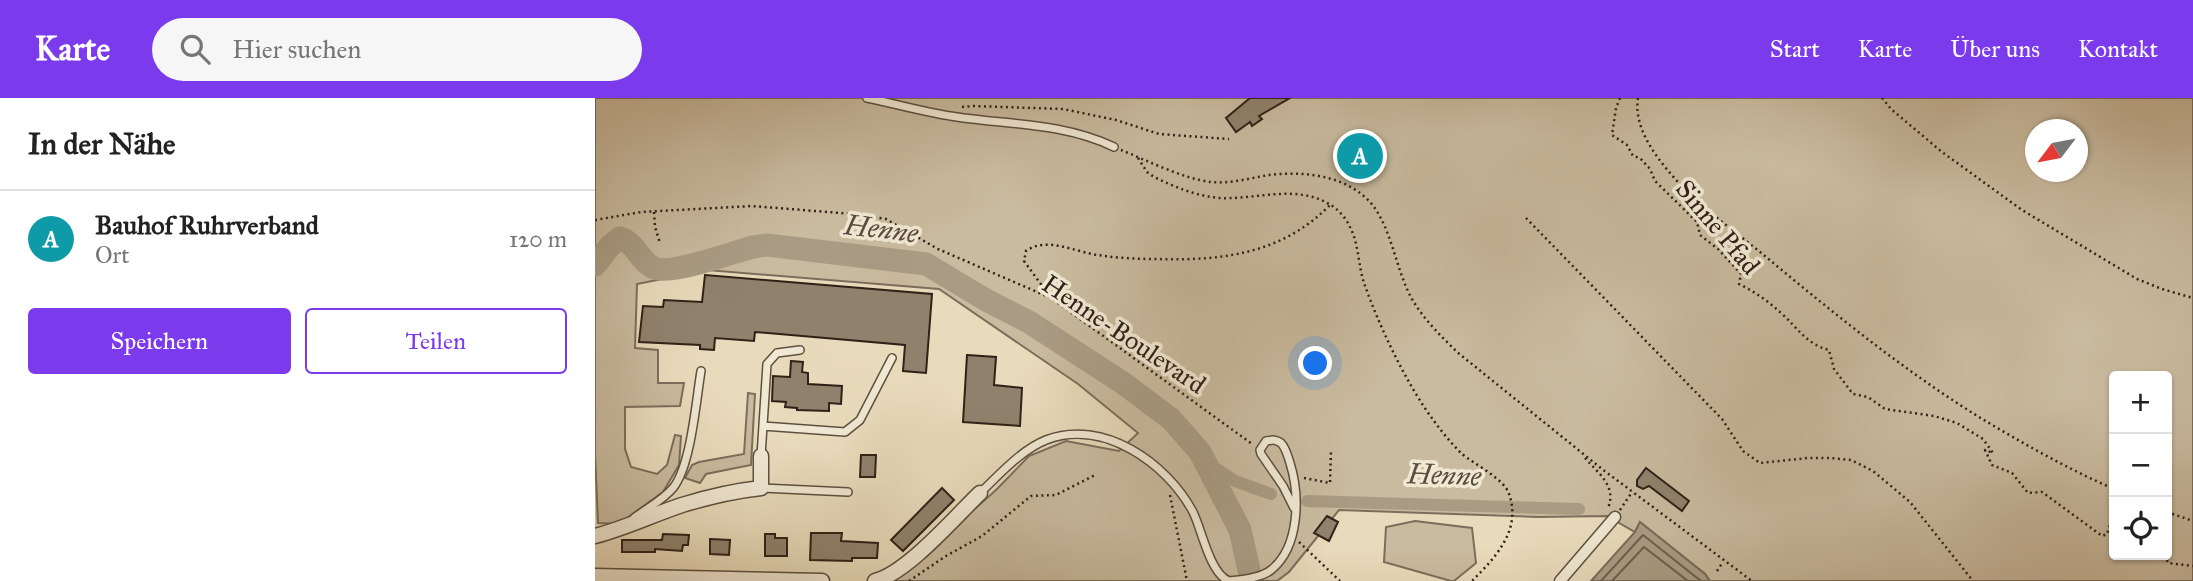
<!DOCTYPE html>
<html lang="de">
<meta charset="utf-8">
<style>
:root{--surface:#fff;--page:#f6f6f6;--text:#222;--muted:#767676;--line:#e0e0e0;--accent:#7c3aed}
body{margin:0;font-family:"IM FELL Great Primer",serif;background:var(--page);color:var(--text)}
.controls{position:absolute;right:21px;bottom:21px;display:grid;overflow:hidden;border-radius:7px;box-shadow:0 2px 5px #0004}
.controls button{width:63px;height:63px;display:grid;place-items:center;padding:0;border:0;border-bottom:2px solid var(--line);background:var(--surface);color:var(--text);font:35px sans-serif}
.compass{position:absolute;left:1430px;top:21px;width:63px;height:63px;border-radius:50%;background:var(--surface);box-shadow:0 2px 5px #0004;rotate:238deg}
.you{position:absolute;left:721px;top:266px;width:24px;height:24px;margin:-18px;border:5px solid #fff;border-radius:50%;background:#1a73e8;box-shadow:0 0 0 10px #1a73e833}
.badge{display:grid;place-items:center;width:46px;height:46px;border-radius:50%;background:var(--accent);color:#fff;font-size:23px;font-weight:700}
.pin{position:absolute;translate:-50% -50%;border:4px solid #fff;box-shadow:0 2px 7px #0006}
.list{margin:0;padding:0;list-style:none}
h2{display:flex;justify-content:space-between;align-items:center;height:91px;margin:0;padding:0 28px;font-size:30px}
h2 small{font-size:23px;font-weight:400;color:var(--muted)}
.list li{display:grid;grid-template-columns:46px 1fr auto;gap:21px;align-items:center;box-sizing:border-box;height:98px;padding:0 28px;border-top:2px solid var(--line)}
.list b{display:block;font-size:26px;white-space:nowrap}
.list p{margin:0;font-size:23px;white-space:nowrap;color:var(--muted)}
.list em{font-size:23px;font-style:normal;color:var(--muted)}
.actions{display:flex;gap:14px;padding:21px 28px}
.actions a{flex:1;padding:16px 0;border:2px solid var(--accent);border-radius:7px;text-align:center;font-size:24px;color:var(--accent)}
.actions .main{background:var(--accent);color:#fff}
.icon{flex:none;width:38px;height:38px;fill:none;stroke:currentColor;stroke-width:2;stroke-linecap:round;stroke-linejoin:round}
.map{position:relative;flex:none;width:1598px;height:483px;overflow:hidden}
header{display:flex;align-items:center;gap:42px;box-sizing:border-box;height:98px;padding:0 35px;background:var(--accent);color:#fff}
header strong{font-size:33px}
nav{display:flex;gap:38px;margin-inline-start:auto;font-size:24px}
.search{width:490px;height:63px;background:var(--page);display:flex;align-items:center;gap:18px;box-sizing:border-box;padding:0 24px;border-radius:38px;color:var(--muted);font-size:26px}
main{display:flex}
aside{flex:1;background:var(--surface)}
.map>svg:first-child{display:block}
</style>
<header>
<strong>Karte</strong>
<div class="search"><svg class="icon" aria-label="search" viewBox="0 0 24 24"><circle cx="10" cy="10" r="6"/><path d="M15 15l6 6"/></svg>Hier suchen</div>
<nav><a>Start</a><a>Karte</a><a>Über uns</a><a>Kontakt</a></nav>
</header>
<main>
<aside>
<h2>In der Nähe<small></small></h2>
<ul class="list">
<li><span class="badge" style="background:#0f9aa8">A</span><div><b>Bauhof Ruhrverband</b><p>Ort</p></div><em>120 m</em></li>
</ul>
<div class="actions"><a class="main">Speichern</a><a>Teilen</a></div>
</aside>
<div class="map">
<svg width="1598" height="483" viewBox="0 0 1598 483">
<rect width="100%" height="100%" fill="#e8dbbb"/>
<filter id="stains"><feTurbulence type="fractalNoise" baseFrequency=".00286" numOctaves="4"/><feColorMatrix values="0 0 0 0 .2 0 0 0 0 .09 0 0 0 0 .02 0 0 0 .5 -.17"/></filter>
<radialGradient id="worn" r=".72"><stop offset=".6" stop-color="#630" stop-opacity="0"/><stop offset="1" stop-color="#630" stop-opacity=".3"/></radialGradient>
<!-- green -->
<path fill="#c9bb9f" stroke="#7c6e5c" stroke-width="2" fill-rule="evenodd" d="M0,0H1598V483H1115L1110,476L1045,424L1040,434L1012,418L943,419L744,412L694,474L682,483H295L302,480L401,392L434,358L471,343L524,353L543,335L483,286L344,191L112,172L42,186L40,250L63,252V285H89L85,308L30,309V351L36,369L62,376L72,367L80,337L86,338L84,367L68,394L24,426L3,425L0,356ZM1440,32H1482V74H1440ZM1519,278H1572V457H1519Z
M153,295L160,296L156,367L111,376L105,385L90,380L97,367L104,364L149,356Z
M820,423L877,430L881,465L859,483H856L789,464L791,429Z"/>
<!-- water -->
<path fill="#a99c84" stroke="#786b59" stroke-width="2" d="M1045,424L1110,476L1115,483H996L1040,434Z"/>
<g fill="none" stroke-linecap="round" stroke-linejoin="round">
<!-- shore -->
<path stroke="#6c5e4e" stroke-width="2" d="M1006,483L1048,437L1106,483
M1017,483L1049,449L1093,483"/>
<!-- canal -->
<path stroke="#a99c84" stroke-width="12" d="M611,364L640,383L676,396
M712,403L984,411"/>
<!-- river -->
<path stroke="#a99c84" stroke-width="23" d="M0,167L15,148L25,140C41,145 43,161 57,169C73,179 138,154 158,149L172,147L331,166L391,202L434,224L528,285L576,321L605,354L645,432L654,472"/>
</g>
<!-- building -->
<path fill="#8f826d" stroke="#2f2118" stroke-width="2" d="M655,0H695L664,18L667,21L657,28L655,24L641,34L631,20Z
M756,37L779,40L774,78L752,75Z
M110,177L337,196L331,275L308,273L310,247L160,234L159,243L120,240L119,252L105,251V247L44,244L48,208L68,209L69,202L107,204Z
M372,257L401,259L399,287L427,290L425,328L368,324Z
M196,263L208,264L207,274L213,275V286L247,288L246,306L234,305V313L202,312V310L190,309L191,304L177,303L178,278L195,279Z
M266,357H281L280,379H265Z
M1051,370L1094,403L1087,413L1054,388L1048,391L1042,388V382Z
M347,390L359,402L308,453L296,442Z
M732,418L743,424L734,443L719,435Z
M216,435H247L246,443L283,445L282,460H257V463L215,462Z
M68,436L94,437L93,447H88L87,453L60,451V454H27V442H67Z
M170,436H180V440H192V458H170Z
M115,441L135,442L134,457L115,456Z"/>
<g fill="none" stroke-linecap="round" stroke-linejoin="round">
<defs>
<path id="service" d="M272,0C302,6 332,15 362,19C416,27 469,25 519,49
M168,328L250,334L265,322L297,260
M166,358L172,266L182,255L205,252
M166,390L253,394
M385,395C404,377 426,352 451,342C508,320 572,365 598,414C607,432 615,476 634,483C647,482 666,480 676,472C705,449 705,397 695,365C693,359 691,350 686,345C681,341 677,342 671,343L665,352L666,356L688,388L699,410
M39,420C51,411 68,402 78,390C96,368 101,303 106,273"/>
<path id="pedestrian" d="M965,483L1020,419"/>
<path id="minor" d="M0,438C31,430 57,417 87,407C113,399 139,393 166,390V358
M0,478L227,483
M280,483C312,475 360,419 385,395"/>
</defs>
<!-- service casing -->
<use href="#service" stroke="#5d5041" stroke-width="10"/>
<!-- pedestrian casing -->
<use href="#pedestrian" stroke="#5d5041" stroke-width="13"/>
<!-- minor casing -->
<use href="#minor" stroke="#5d5041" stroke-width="17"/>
<!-- path -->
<path stroke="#2f2118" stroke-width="2.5" stroke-dasharray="2 3.5" stroke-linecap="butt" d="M1025,0L1021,10L1017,37L1032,47L1038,58L1045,60L1055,71L1060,83L1102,124L1105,137L1123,151L1146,176L1144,186C1160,194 1173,203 1186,215C1203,230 1211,246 1234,252L1239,271L1258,296L1273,299L1290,311L1339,318L1362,325L1388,341L1398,355L1390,352L1397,367L1417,375L1433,395L1447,394L1507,438L1512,436L1515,427L1519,428
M1043,0C1038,31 1063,62 1083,84C1110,113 1145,137 1176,163C1242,218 1310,273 1384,319C1427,345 1473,371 1519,391
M1287,0L1296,11L1347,54L1427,112L1542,181L1567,191L1598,200
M367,9L379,8L468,11L521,22L564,36L634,41
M526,52C551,62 589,81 616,84C636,86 655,80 674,77C709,73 749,77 774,103C794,124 800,164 812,191C823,216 843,235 862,254L1007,371L1157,483
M543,60L552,74L559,79C580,89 601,98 624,100C660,102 701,86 734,106C742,110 751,120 755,129C764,146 763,167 769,185C784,228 812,287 839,323C847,334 856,345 866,355C878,366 909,380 914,396C927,432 900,460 877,483
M59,114L60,129L65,145
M931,120L1127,321L1148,353L1165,365L1213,360H1236L1256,362L1278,373L1315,404L1378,483
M0,122L46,114L157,108L258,116L291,121L343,151L456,200L657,346
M456,200L429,163L431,153C451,138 480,154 503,157C522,160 542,161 562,161C627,163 687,156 735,107
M990,360C1003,375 1022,388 1013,410
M709,380L735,385L736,352
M575,397L592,483
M1025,412L1037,394
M1572,414L1598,423
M704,444L745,483
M1570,457L1573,465L1598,468
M1122,473L1128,464
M314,483L351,458L387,438L436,398L461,397L500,377"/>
<!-- service -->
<use href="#service" stroke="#f0e8d3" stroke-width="7"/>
<!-- pedestrian -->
<use href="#pedestrian" stroke="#f0e8d3" stroke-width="10"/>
<!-- minor -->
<use href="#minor" stroke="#f0e8d3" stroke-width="14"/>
</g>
<g text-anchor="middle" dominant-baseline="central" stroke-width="7" stroke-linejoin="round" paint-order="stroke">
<!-- street labels -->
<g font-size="26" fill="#2f2118" stroke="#f0e8d3">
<text transform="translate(1123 129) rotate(50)">Sinne Pfad</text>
<text transform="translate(529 236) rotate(34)">Henne-Boulevard</text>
</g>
<!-- water labels -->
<g font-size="28" font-style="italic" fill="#5a4c3e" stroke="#f0e8d3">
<text transform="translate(286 131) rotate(7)">Henne</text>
<text transform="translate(849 377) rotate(2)">Henne</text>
</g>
</g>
<rect width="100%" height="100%" filter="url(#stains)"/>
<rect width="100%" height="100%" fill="url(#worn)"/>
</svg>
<div class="controls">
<button>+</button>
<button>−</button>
<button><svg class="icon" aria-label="locate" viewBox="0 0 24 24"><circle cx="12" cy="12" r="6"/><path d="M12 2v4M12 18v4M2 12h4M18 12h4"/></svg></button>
</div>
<svg class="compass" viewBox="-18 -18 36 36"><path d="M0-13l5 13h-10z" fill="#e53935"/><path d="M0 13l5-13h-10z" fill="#767676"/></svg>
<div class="you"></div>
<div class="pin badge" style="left:765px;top:58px;background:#0f9aa8">A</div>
</div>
</main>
